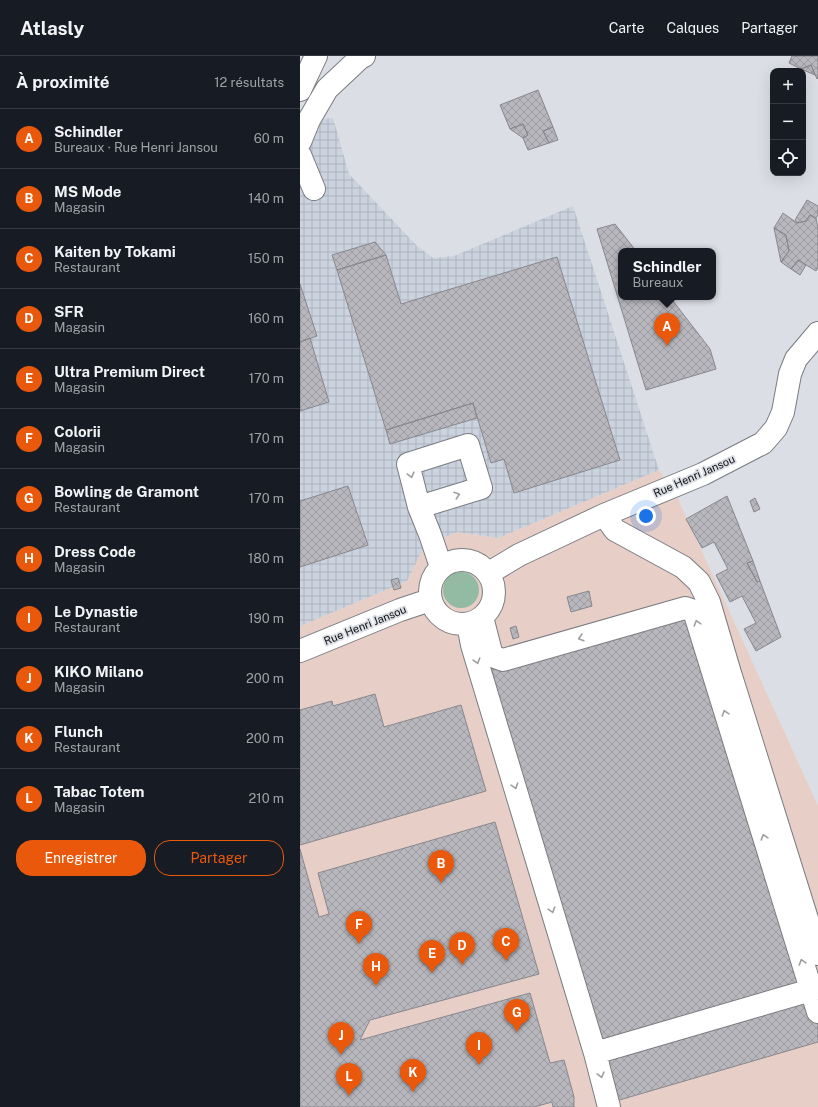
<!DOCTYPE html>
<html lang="fr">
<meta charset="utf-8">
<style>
:root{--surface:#171b24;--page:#20242c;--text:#f1f3f6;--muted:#9ea1a6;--line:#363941;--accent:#ea580c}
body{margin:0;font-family:"Public Sans",sans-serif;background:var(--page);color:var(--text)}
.controls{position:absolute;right:12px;top:12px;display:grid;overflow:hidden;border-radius:8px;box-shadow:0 4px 16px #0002}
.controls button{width:36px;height:36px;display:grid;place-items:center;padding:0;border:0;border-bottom:1px solid var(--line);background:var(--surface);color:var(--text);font:20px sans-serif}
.you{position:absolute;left:346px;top:460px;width:14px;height:14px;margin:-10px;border:3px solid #fff;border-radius:50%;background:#1a73e8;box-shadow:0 0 0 6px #1a73e833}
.badge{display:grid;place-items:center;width:26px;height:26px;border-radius:50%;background:var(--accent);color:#fff;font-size:13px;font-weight:700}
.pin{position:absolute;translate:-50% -33px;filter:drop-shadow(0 1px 2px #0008)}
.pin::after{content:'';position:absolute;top:21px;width:14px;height:12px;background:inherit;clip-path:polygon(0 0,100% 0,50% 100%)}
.popup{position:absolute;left:318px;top:192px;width:98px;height:52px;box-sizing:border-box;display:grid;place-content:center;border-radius:8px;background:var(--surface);filter:drop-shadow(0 1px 3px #0005);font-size:13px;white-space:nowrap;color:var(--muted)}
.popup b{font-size:15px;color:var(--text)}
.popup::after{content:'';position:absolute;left:50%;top:100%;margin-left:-8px;border:8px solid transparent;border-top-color:var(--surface)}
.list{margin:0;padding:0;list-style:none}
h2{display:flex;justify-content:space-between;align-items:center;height:52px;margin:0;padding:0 16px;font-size:17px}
h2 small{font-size:13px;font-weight:400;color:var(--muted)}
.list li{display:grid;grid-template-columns:26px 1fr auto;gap:12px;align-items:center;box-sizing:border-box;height:60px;padding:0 16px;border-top:1px solid var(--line)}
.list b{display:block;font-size:15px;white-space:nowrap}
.list p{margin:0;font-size:13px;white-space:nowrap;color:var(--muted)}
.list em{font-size:13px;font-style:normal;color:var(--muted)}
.actions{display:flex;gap:8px;padding:12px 16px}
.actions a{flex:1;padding:9px 0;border:1px solid var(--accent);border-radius:16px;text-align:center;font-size:14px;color:var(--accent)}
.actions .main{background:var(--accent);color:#fff}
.icon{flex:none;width:22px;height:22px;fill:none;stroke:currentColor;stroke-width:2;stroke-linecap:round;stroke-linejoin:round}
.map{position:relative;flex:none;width:518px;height:1051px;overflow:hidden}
header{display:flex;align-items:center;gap:24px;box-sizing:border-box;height:56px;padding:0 20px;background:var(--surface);border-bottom:1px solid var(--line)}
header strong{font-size:19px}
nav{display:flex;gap:22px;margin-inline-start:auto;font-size:14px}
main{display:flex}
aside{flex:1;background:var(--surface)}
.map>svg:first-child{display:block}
</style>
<header>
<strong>Atlasly</strong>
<nav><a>Carte</a><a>Calques</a><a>Partager</a></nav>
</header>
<main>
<aside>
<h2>À proximité<small>12 résultats</small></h2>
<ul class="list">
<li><span class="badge">A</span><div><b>Schindler</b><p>Bureaux · Rue Henri Jansou</p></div><em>60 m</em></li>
<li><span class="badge">B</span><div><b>MS Mode</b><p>Magasin</p></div><em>140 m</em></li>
<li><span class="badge">C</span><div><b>Kaiten by Tokami</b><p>Restaurant</p></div><em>150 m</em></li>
<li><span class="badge">D</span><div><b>SFR</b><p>Magasin</p></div><em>160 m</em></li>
<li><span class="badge">E</span><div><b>Ultra Premium Direct</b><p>Magasin</p></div><em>170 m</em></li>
<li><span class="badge">F</span><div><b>Colorii</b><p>Magasin</p></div><em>170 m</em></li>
<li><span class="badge">G</span><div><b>Bowling de Gramont</b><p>Restaurant</p></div><em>170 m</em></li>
<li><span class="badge">H</span><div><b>Dress Code</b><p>Magasin</p></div><em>180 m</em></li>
<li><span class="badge">I</span><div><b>Le Dynastie</b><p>Restaurant</p></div><em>190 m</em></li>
<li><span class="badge">J</span><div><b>KIKO Milano</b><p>Magasin</p></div><em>200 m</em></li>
<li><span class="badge">K</span><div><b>Flunch</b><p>Restaurant</p></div><em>200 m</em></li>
<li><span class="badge">L</span><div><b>Tabac Totem</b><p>Magasin</p></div><em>210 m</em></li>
</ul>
<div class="actions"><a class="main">Enregistrer</a><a>Partager</a></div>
</aside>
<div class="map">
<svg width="518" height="1051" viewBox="0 0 518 1051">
<defs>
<pattern id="industrial-grid" width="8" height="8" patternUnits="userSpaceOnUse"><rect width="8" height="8" fill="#cbd3df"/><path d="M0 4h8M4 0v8" fill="none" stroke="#adb4be"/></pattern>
<pattern id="building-cross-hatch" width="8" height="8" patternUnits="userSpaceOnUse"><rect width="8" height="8" fill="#b7b7bd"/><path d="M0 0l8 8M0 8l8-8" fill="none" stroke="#9c9ca1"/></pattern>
</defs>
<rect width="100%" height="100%" fill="#dbdee4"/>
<!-- commercial -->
<path fill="#e7cec6" d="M359,414L378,443L518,750V1051H0V570L107,525L125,489L157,476L198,482Z"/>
<!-- industrial -->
<path fill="url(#industrial-grid)" d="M33,62L49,118L117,190L133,202L154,200L273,150L359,414L198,482L157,476L125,489L107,525L0,570V65Z"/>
<!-- green -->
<path fill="#93baa3" d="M143 534a18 18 0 1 1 36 0a18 18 0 1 1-36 0Z"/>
<!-- building -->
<path fill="url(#building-cross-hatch)" stroke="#87878d" d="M492,0H518V22L517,23L511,9L501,13L489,7Z
M511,9L515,19L501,13Z
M238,34L253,71L243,75L249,87L228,94L223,82L228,79L223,68L210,73L200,49Z
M223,68L228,79L223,82L210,73Z
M253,71L258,84L249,87L243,75Z
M507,144L518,150V159L516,162L510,159L506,165L497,167L495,164Z
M483,157L497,167L506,165L510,159L516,162L518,172V212L516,215L498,204L491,213L481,206L489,195L486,179L474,172Z
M315,168L336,195H321V241H370L410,293L416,313L346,334L297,173Z
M474,172L486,179L489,195L481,206Z
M75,186L86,199L37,214L32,199Z
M86,199L101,248L257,201L320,404L214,437L204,403L191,407L173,347L86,374L37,214Z
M498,204L506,209L500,219L491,213Z
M0,228L17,280L0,286Z
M10,282L29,346L0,355V286Z
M173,347L177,362L90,388L86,374Z
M48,430L68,489L0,511V445Z
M427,440L453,505L447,507L457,526L460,525L481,581L456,595L444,573L456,567L442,540L430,546L416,519L428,513L414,486L402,492L386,463Z
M455,442L460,453L454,456L450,445Z
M453,505L460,525L457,526L447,507Z
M98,522L101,532L94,534L91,524Z
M289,535L292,550L271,556L267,541Z
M384,557L518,931V986L316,1045L190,614Z
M216,570L219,581L213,583L210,572Z
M75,638L84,671L161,649L186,735L0,789V654L32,645L33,650Z
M195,766L239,918L70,964L60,984L230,937L250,1007L264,1004L274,1041V1051H253L252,1046L234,1051H0V793L19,861L29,858L18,817Z"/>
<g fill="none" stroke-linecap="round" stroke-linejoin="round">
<defs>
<path id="minor" d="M0,34L16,0
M0,86L9,64L27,33L60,2L64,0
M0,99L14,133
M119,451L181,432L168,389L108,408L119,451L131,481L141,511
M304,459L315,474L383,511L399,526L409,546L430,617
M130 536a32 32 0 1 1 64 0a32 32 0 1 1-64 0Z
M189,517L219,499L304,459L403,418L463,387L476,372L483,356L490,318L496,303L518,277
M182,561L192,600L203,604L385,552L394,555L518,956
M168,568L172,589L295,997L309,1051
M0,595L100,554L130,544
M431,620L518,898
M295,997L518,932"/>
</defs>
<!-- minor casing -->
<use href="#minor" stroke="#797c81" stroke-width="24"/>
<!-- minor -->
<use href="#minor" stroke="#fff" stroke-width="22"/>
</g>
<!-- one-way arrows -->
<defs><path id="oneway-chevron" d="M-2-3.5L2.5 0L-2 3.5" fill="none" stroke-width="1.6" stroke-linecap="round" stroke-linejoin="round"/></defs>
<g stroke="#9f9fa0">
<use href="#oneway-chevron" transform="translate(111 419) rotate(75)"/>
<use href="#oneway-chevron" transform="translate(157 439) rotate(-18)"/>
<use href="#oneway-chevron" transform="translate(397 567) rotate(-107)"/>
<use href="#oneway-chevron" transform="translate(281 582) rotate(164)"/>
<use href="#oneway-chevron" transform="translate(177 605) rotate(73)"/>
<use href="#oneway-chevron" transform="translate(425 657) rotate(-107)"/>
<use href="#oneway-chevron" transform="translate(215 730) rotate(73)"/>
<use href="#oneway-chevron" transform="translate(464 781) rotate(-107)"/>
<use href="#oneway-chevron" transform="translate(252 854) rotate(73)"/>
<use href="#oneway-chevron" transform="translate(502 906) rotate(-107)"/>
<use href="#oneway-chevron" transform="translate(301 1019) rotate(75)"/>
</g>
<g text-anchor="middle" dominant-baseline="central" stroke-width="3.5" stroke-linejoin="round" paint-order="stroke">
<!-- street labels -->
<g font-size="11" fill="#0f1012" stroke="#dbdee4">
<text transform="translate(394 420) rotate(-24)">Rue Henri Jansou</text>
<text transform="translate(65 569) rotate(-22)">Rue Henri Jansou</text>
</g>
</g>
</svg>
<div class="controls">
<button>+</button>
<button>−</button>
<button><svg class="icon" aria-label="locate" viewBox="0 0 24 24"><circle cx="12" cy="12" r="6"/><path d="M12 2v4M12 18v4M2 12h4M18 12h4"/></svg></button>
</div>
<div class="you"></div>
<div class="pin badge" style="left:367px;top:290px">A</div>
<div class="popup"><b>Schindler</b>Bureaux</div>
<div class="pin badge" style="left:141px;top:827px">B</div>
<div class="pin badge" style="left:206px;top:905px">C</div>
<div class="pin badge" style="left:162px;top:909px">D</div>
<div class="pin badge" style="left:132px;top:917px">E</div>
<div class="pin badge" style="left:59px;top:888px">F</div>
<div class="pin badge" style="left:217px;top:976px">G</div>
<div class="pin badge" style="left:76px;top:930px">H</div>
<div class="pin badge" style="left:179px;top:1009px">I</div>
<div class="pin badge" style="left:41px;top:999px">J</div>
<div class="pin badge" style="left:113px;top:1036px">K</div>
<div class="pin badge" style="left:49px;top:1040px">L</div>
</div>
</main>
